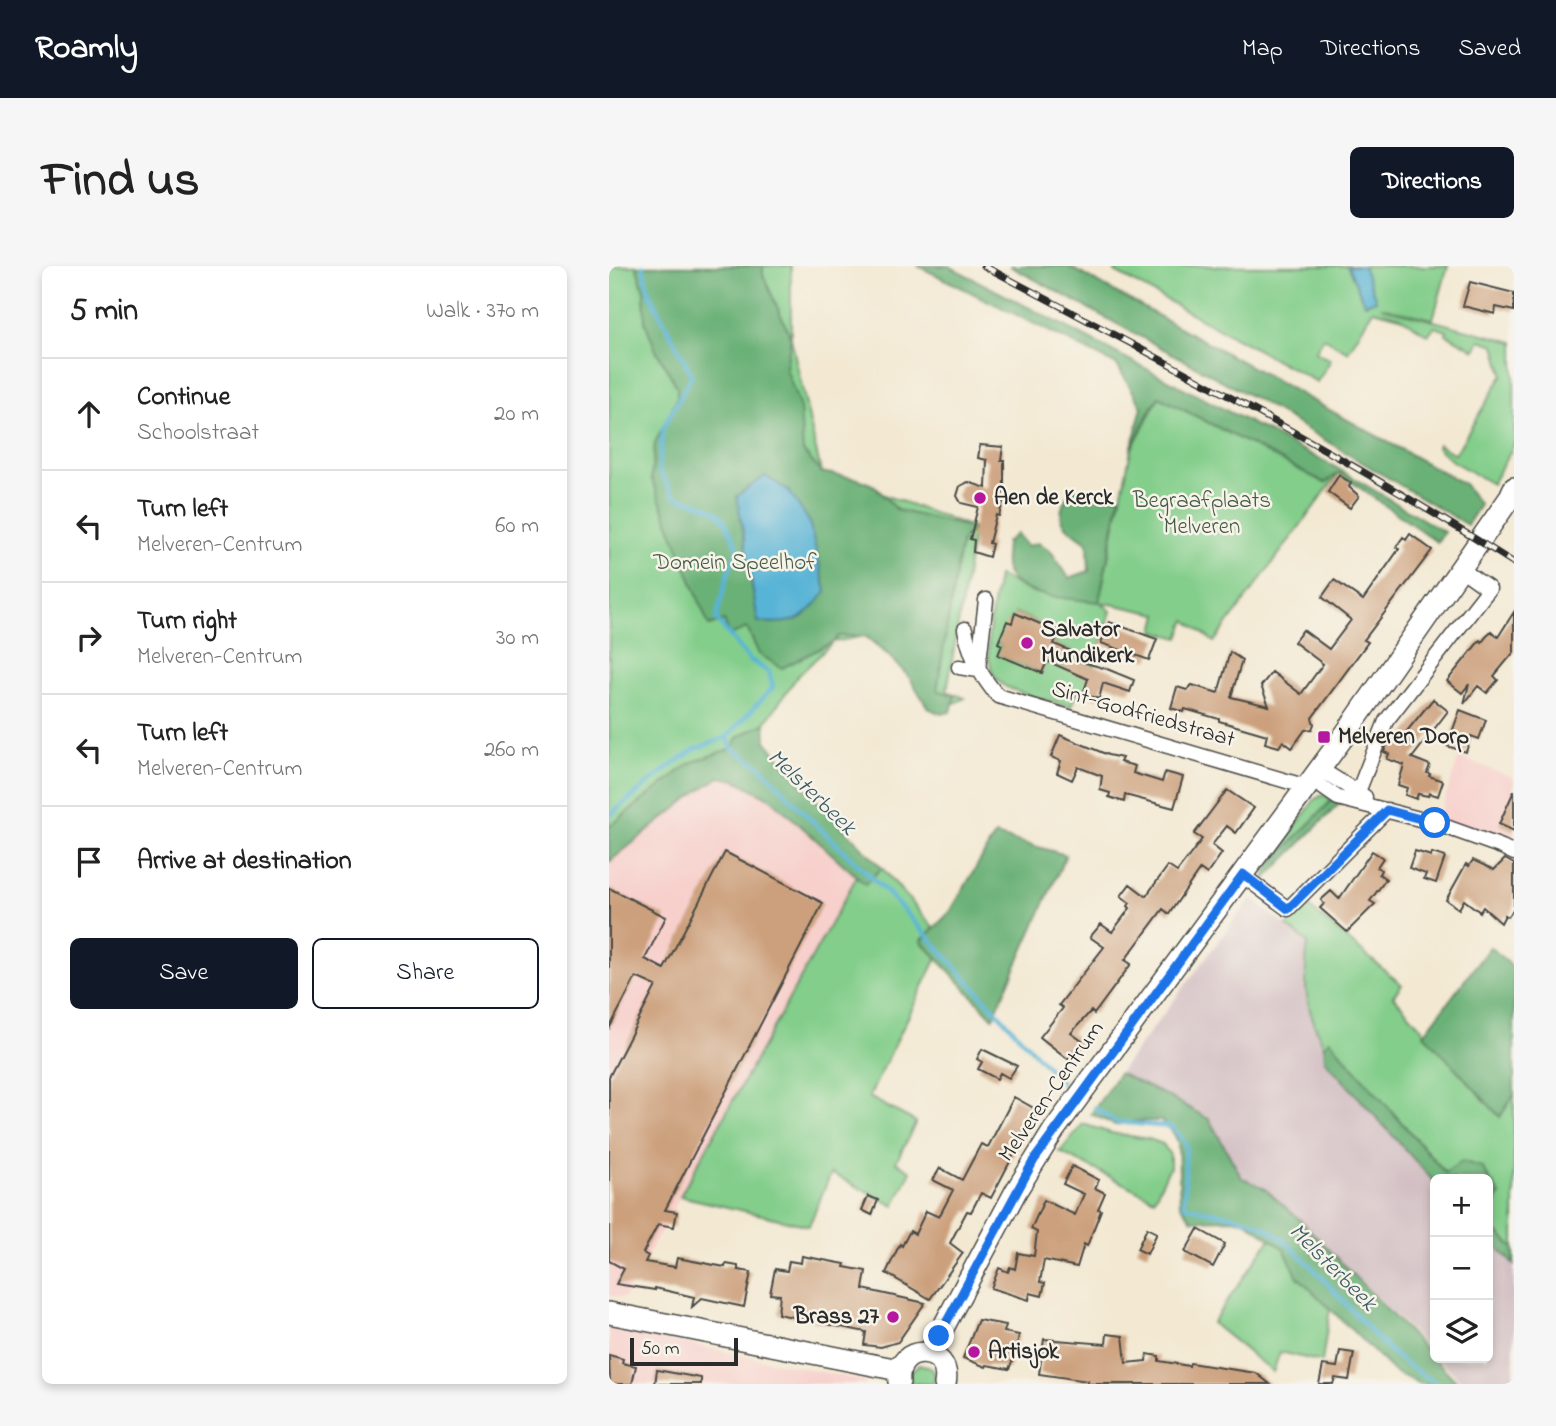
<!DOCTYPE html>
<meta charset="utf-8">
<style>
:root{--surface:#fff;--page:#f6f6f6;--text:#222;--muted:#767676;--line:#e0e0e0;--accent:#111827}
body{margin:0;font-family:"Indie Flower",sans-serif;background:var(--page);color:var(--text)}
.controls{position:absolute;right:21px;bottom:21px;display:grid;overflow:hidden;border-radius:10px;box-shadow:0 4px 10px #0003}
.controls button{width:63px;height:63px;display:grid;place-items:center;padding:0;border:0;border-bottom:2px solid var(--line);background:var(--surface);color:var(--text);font:35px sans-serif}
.scale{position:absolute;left:21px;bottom:18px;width:108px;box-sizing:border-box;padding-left:7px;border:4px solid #2b2b2b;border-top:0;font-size:19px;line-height:24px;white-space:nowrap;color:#2b2b2b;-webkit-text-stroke:5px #f7f3e8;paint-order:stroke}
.stop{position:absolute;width:21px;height:21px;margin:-16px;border:5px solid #1a73e8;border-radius:50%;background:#fff}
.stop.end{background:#1a73e8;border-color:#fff;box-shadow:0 2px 7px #0008}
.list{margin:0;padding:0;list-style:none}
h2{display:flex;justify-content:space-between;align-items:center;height:91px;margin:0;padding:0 28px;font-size:30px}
h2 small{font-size:23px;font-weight:400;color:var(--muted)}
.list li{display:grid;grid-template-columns:46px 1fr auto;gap:21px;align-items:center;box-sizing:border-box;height:112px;padding:0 28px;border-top:2px solid var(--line)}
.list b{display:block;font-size:26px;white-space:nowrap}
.list p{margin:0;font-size:23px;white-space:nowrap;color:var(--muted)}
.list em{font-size:23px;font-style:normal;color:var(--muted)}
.actions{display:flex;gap:14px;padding:21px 28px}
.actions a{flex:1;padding:16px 0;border:2px solid var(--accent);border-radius:10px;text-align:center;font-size:24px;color:var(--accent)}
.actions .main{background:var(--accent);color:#fff}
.icon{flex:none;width:38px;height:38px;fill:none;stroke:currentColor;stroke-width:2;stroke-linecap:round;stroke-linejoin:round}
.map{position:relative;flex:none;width:905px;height:1118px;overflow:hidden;border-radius:10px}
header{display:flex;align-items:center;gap:42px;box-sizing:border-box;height:98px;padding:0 35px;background:var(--accent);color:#fff}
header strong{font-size:33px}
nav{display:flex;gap:38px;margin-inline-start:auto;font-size:24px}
.intro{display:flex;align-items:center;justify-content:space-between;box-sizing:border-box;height:168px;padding:0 42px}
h1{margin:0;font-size:49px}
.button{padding:18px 32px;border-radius:10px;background:var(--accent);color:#fff;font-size:24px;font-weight:700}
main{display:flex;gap:42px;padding:0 42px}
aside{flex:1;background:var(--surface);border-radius:10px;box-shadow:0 4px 10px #0003}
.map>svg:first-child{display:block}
</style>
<header>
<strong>Roamly</strong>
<nav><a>Map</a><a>Directions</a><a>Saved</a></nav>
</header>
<div class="intro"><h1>Find us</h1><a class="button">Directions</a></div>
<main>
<aside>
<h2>5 min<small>Walk · 370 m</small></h2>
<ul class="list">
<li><svg class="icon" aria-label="ahead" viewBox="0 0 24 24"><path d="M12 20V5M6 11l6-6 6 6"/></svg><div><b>Continue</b><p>Schoolstraat</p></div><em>20 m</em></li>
<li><svg class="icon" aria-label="left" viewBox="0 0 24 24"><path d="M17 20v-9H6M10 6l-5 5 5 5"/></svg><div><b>Turn left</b><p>Melveren-Centrum</p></div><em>60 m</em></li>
<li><svg class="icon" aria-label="right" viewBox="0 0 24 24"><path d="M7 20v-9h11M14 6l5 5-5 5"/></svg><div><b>Turn right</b><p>Melveren-Centrum</p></div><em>30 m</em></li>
<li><svg class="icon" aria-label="left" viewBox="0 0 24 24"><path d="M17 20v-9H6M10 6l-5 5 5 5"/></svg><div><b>Turn left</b><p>Melveren-Centrum</p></div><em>260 m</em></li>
<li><svg class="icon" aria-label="arrive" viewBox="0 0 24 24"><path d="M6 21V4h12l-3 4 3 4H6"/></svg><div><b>Arrive at destination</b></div></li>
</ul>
<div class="actions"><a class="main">Save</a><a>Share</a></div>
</aside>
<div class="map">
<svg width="905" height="1118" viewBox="0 0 905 1118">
<rect width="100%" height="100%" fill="#f7f3e8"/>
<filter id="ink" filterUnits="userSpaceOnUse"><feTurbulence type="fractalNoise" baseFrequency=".0143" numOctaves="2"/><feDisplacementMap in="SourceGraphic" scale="14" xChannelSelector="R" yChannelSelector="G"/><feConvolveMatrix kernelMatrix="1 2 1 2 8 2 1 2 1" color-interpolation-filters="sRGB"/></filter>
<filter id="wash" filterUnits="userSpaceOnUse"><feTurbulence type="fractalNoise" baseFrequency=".00686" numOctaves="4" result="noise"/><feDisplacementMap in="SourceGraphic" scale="28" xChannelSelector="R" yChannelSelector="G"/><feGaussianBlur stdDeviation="1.57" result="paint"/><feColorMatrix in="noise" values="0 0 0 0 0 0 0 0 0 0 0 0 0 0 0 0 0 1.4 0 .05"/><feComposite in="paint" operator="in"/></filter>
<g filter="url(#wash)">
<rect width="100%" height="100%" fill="#f3e9d3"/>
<!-- built -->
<path fill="#f7d0cc" d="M850,491L905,512V582L829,554Z
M110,511L127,514L162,533L248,610L15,1032L0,1029V596L89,525Z
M0,1061L247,1113L258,1118H0Z"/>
<!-- industrial -->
<path fill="#d2bec3" d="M642,632L699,677L695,714L703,755L715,780L716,794L826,917V1089L690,953L655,922L633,912L598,850L510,807Z
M879,971L905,999V1118H855L829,1092H879Z"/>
<!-- green -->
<path fill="#83ce8b" stroke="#577c5b" stroke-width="2" fill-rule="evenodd" d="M0,0H182V72L212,206L365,262L338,425L356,432L335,442C308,419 284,391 256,370L224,376L188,411L156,457L123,482L0,565Z
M508,0H839L824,53L772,41L905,76V179L883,218L843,195L828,181L829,178L846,188L894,108L886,79L871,74L866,84L837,68L838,65L825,61L819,69L791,51L764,44L739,86L715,72L706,86L722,94L708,116L506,6Z
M550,131L716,217L730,207L605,376L577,354L570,372L545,365L549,348L492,336L502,345L477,427L469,426L462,440L457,439C442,435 406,427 394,419C367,401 385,338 389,310C402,313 410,322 423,326C445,331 468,333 490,335L522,184ZM407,347L449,366L445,378L469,388L462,405L438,395L432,407L390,389L393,379L389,377Z
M714,529L723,534L656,604L706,533Z
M273,602L325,662L312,675L328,692L260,831L307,856L287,896L302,905L285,940L222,907L200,960L71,930L248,610L256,617Z
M695,637L793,719L784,730L891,850L905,828V982L881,959L887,935L891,929L873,901L837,907L721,775L715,780C696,741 694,719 699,677L678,660Z
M474,858L502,867L540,873L554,878L561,889V901L545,933L451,886Z
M661,973L676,983L689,1011L721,1042L713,1096L671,1086L664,1106L603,1057Z
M311,1098L323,1103L326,1108L324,1118H302L300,1106Z"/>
<!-- forest -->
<path fill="#6ab177" stroke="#4a6e51" stroke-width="2" d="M27,0H154V9L182,72L177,102L191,142L194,185L212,206L250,213L266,220L288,244L365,262L353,275L348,298L328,424L346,430L342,446L332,448L319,442L301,412L275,384L256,370H230L224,376L173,402L150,388L138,362L121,369L115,355L100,360L42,211L46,177L68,132V121L46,82L36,56L35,25Z
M309,0H340L728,202L835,266L828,276L730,207L716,217L550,131L542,142L522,184L533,141L508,99Z
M401,0H459L855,218L871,239L858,259L647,133Z
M462,223L511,231L490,336C462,332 401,333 396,299C395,292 397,283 397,276L408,268L418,280L429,277L441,284L460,312L480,305L479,277C451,257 444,254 462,223Z
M156,457L157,475L192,518L273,602L256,618L162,533L127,514L111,511L89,525L0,596V561L81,497L123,482L130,470Z
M723,534L731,537L656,613V604Z
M386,569L457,589L384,752L312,675L341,646Z
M881,681L905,702V828L891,851L815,768Z
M721,774L836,907L853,895L873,901L891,929L887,935L881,959L905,982V999L879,971V913H826V917L716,794L715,780Z
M510,807L562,832L600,853L633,912L655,922L690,953L850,1118H812L785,1106L689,1011L675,983L638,956L624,953L583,954L571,938L569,876L563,865L552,855H528L506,859L482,848Z"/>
<!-- water -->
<path fill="#59b4d6" stroke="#427080" stroke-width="2" d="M742,0H754L767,34L756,38L739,1Z
M156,210L179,224L200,255L217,325C196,355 186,359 149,356L128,230Z"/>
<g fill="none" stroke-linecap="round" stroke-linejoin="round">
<!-- stream -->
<path stroke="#59b4d6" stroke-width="4.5" d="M34,0L40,27L83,109L54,162L50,204L65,230C108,244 111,239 129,283L119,307L107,353L140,393L160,406L164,421L118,471L122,481L152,501L199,551L279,627L453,817
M0,550L57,503L86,483L118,471
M486,842L506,856L563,861L577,878L575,939C603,949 637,947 662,965C705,996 741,1046 780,1084C793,1097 812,1107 828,1118"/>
</g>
<g id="blocks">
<!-- building -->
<path fill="#cca07d" d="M861,16L905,27V45L887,41L886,48L854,40Z
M371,179L394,181L392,194H395V223L391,235L394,236L390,250L387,249L380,277L383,278L380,291L364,286L365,274L361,273L369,241L352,237L348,230L351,220L359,216L377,222L378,194L369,192Z
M730,209L742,217L740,221L750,230L741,242L719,226Z
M801,268L823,284L755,374L759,376L703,452L705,458L703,463L696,464L683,482L674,475L670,481L656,477L658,469L610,455V453L576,443L575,446L562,442L568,421L578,424L583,419L609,427L621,386L633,394L622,431L660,440L652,420L663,406L692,428L714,398L685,376L694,364L720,383L742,354L713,331L725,314L754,334L790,283L787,281L794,271L797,274Z
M905,346V386L885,410L889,414L878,427L869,420L855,438L860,418L853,427L838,415L871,374L873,376L882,365L889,371Z
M406,347L450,366L445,378L469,388L466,394L498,403L525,414L521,426L494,417L490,433L474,428L479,413L438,395L433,407L389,389L393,379L389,377L398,355L403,357Z
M500,356L548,373L540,394L492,377Z
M824,433L839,445L803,492L821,499L818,507L821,508L820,510L834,515L829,530L820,527L819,530L809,528L807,533L796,529L798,522L789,519L795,499L778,493L780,488L775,486L783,466L794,470Z
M851,444L877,454L870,473L862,470L857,486L838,480Z
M451,469L499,489L513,492L511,496L526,500L524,507L553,516L556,506L574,511L565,542L516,529L515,536L500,531L501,527L491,524L493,510L469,501L463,514L448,507L452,495L442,491Z
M618,524L645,542L627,567L618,560L603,579L613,587L598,608L591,603L560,648L554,643L516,694L522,698L485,748L482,745L462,767L473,775L459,793L431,771L454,742L450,739L495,681L481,671L492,658L503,666L521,642L519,640L521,637L512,630L521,618L537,630L559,600L568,606L593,573L585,568Z
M905,525V565L890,558Z
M763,585L774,592L768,601L772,604L770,608L777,613L761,635L766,638L738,666L711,642L715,638L712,634L722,625L730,633Z
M806,585L822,590L823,587L836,591L827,617L815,613L817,608L800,602Z
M116,586L214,637L56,944L68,946L65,961L49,958L34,987L39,990L36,996L66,1001L68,992L116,1001L117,998L129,1000V1004L142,1006L135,1041L93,1032L83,1041L85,1031L46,1022V1024L7,1018L15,1003L0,995V811L47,720L27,711L0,763V622L57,651L36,693L55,703Z
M896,593L905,598V643L899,651L896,649L892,657L874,641L871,646L855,634L850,643L837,634L857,598L860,600L864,594L885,604Z
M373,783L408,800L400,812L391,807L388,813L369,803L373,796L368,793Z
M405,831L428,844L382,932L372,927L362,946L358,945L341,977L354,987L321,1033L277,1007L288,984L291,978L293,980L301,965L306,968L317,945L330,951L344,924L324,914L331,902L353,914L372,878L379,881Z
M463,900L490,914L486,922L496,927L489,943L492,944L478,980L475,978L468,1001L435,994L431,1016L436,1017L433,1030L421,1027L420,1034L382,1022L390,1002L399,1006L401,1001L406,1003L409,987L425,990L428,966L422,963L435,934L466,949L475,928L454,918Z
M259,930L269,934L263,949L253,944Z
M538,962L548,967L538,988L528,983Z
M589,963L616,978L604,1001L576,986Z
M193,990L236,998L235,1001L257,1005L254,1023L316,1037L289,1076L272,1081L255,1079L257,1066L169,1048L171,1029L161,1028L166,1003L178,1005L180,995L192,997Z
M369,1054L397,1059L395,1066L410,1069L407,1085L400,1103L378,1099L377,1101L354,1092Z
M498,1068L514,1070L517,1097L537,1095L538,1088L550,1090V1095L580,1100L581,1097L647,1107L661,1118H478L479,1115L430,1108L435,1073L497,1078Z
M731,1085L745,1087L740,1114L726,1112L724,1118H710L714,1099L728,1101Z
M0,1089L14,1093L13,1097L27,1100L23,1118H1Z
M48,1104L92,1112V1118H46Z"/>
</g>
</g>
<g filter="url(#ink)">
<use href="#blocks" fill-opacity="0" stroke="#494844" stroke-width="2"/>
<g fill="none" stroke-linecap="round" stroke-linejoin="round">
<defs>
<path id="street" d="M356,363C361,389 371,410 389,430L698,521
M350,401L369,404L377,334
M711,503L756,531
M703,514L729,532L826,557L893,581L905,587
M749,526L777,455L880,323L852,303
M633,609L679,643L778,544"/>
<path id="secondary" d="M0,1047L290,1104
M320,1088L407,925L445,864L735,470L900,233L905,222
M290,1116C286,1076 344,1079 336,1118"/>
</defs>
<!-- street casing -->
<use href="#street" stroke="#494844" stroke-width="17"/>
<!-- secondary casing -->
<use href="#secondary" stroke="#494844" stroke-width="24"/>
<!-- street -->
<use href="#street" stroke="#fff" stroke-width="14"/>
<!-- secondary -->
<use href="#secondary" stroke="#fff" stroke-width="21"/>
<defs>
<path id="rail" d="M375,0C554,94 733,188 905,297"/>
</defs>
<!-- rail casing -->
<use href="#rail" stroke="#2b2b2b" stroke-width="7"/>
<!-- rail -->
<use href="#rail" stroke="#f7f3e8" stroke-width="4.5" stroke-dasharray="13" stroke-linecap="butt"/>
</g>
</g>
<g fill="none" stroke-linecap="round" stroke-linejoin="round" filter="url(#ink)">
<!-- route -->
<path stroke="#1a73e8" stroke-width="9" d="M330,1070L425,894L634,608L679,643L778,544L826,557"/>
</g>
<!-- markers -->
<g fill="#b5179e" stroke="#f7f3e8" stroke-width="2.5">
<circle cx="371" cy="232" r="7"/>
<circle cx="418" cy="377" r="7"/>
<rect x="708" y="464" width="14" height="14" rx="3.5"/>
<circle cx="284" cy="1051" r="7"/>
<circle cx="365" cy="1086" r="7"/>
</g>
<g text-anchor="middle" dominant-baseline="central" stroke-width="5" stroke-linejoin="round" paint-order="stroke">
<!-- poi labels -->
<g font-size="23" font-weight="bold" fill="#2b2b2b" stroke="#f7f3e8" text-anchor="start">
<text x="385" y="232">Aen de Kerck</text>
<text x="432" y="364">Salvator<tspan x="432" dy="26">Mundikerk</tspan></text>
<text x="729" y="471">Melveren Dorp</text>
<text x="270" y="1051" text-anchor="end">Brass 27</text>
<text x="379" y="1086">Artisjok</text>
</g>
<!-- park labels -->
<g font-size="23" fill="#455c48" stroke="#f7f3e8">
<text x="593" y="235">Begraafplaats<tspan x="593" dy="26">Melveren</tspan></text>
<text x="126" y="297">Domein Speelhof</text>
</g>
<!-- street labels -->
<g font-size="23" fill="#2b2b2b" stroke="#f7f3e8">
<text transform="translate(534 449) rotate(16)">Sint-Godfriedstraat</text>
<text transform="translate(443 826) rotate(-55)">Melveren-Centrum</text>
</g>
<!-- water labels -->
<g font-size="24" font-style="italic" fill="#3b5b67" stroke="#f7f3e8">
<text transform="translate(202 527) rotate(44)">Melsterbeek</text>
<text transform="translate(723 1002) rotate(45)">Melsterbeek</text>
</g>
</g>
</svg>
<div class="controls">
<button>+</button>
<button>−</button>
<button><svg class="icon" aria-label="layers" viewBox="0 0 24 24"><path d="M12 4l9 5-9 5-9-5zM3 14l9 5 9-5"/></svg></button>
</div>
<div class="scale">50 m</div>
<div class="stop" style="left:826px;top:557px"></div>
<div class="stop end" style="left:330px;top:1070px"></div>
</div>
</main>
